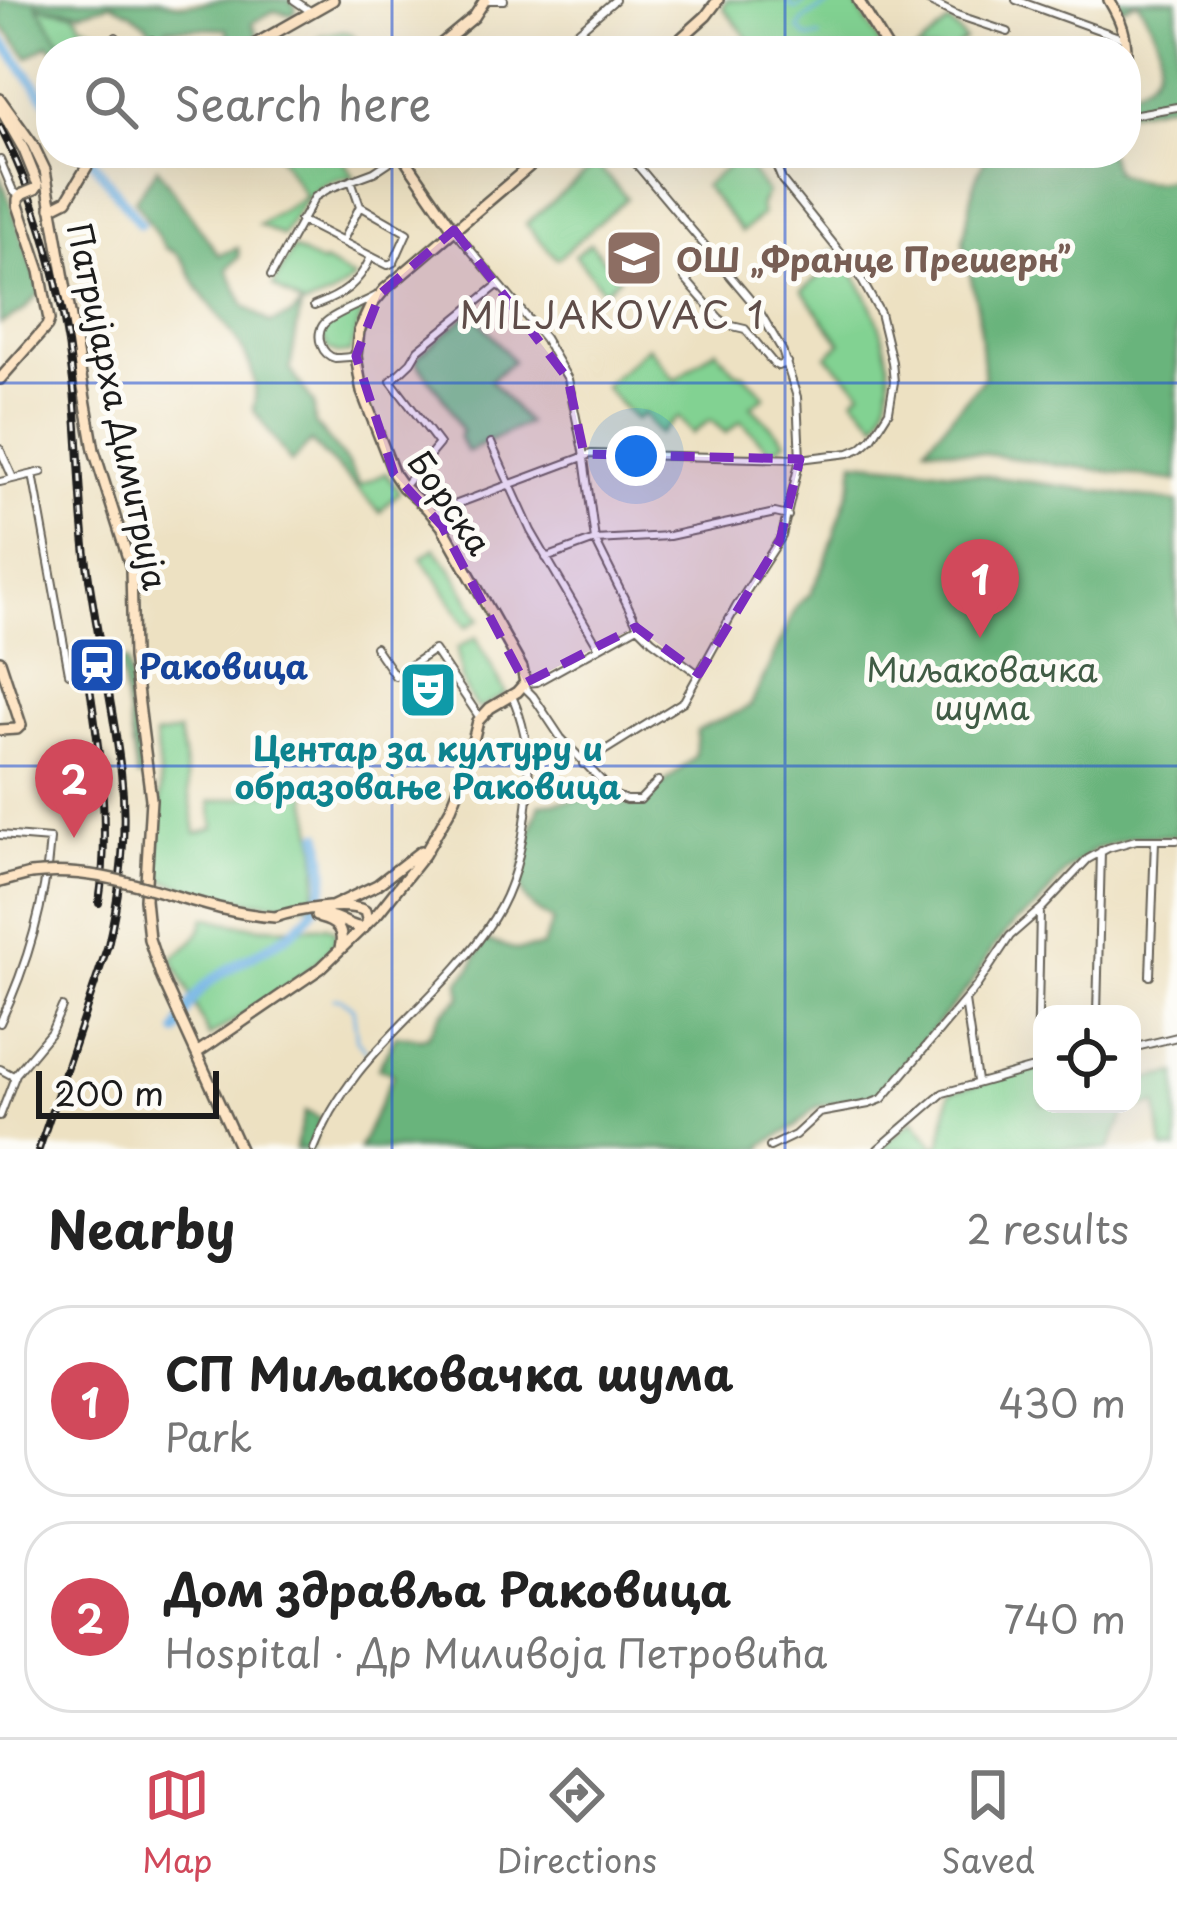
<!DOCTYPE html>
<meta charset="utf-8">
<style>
:root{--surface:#fff;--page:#f2f2f2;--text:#222;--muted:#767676;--line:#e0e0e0;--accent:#d1495b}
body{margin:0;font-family:"Playpen Sans",sans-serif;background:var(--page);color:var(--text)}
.controls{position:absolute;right:36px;bottom:36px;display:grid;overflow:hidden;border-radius:24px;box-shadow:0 12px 48px #0002}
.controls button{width:108px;height:108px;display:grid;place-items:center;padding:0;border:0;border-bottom:3px solid var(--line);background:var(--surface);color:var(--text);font:60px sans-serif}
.scale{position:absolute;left:36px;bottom:30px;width:183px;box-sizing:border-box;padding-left:12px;border:6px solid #1c1c1c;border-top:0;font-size:33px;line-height:42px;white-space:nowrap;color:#1c1c1c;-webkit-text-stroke:9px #fdfcf7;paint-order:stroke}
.you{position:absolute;left:636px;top:456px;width:42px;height:42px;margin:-30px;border:9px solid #fff;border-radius:50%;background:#1a73e8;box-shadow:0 0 0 18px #1a73e833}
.badge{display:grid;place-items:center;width:78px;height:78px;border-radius:50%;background:var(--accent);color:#fff;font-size:39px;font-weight:700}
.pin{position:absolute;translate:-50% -99px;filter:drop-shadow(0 3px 6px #0008)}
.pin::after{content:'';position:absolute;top:63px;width:42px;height:36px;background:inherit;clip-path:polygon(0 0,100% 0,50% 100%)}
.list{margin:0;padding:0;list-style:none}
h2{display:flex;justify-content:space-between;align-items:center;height:156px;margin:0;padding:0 48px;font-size:51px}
h2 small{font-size:39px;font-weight:400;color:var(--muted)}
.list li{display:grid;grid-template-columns:78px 1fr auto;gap:36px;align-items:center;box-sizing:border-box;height:192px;margin:0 24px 24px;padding:0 24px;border:3px solid var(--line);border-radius:48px}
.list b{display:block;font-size:45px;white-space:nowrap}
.list p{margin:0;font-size:39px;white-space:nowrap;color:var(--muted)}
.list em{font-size:39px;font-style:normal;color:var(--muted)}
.icon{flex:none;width:66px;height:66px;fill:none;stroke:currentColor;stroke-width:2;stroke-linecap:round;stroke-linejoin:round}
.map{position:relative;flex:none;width:1177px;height:1149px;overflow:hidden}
.search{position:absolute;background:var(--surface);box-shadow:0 12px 48px #0002;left:36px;right:36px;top:36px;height:132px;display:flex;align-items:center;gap:30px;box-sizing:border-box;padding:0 42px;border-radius:48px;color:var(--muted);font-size:45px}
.sheet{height:588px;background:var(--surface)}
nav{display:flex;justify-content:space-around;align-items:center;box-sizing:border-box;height:168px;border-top:3px solid var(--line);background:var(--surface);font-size:33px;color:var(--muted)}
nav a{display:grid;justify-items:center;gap:6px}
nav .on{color:var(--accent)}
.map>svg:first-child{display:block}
</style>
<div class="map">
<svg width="1177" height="1149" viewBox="0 0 1177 1149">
<rect width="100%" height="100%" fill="#fdfcf7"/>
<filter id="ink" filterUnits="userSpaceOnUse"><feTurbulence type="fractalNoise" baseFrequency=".00833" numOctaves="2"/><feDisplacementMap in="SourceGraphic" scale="24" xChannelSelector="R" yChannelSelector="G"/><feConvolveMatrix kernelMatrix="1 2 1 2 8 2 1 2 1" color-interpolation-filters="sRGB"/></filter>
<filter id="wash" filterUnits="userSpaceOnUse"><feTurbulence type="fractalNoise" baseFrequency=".004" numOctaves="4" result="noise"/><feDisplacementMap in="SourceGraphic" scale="48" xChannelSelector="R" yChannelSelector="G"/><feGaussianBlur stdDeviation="2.7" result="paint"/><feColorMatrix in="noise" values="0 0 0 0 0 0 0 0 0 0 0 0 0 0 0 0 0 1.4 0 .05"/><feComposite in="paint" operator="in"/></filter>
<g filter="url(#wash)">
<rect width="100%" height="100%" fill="#ede1c2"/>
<!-- green -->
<path fill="#82d292" stroke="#4f7757" stroke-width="3" d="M726,0H853L878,40L881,51H758L723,7Z
M31,5L75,13L82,24L109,35L114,51C58,51 63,52 31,5Z
M949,22L965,40L952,51H916Z
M343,31L353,35L364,51H307L321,36Z
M277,153H342L341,157L354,177C315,177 299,207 283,236L259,225L305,196Z
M740,157L767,193L760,206L762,215L742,232L704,186Z
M596,164L627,198L557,259L526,224Z
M590,243L619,278L604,291L575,255Z
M293,249L322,264L324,262L355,279L330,297L304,306L273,286Z
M834,250C871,286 910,375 877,423L854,398L861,390L827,356L841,343L802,291L823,273L817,262Z
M364,307L350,353L339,354L328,349L322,336L327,326Z
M472,311L513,361L490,380L527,423L467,452L459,437L462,432L448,404L416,361L418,356Z
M648,346L675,380L716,349L735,371L745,374L765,396L751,406L786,441L771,452L741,421L726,433L710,420L692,434L678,417L659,434L643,414L635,420L604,386Z
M386,473L399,492L380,512L356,487Z
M435,548L454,573L480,619L466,627L440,583L421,558Z
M476,637L506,694L479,709C462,694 460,670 457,648Z
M179,732L196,833L214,828L210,802L305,786C311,822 327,869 310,903C256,905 207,897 156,877L161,789L155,736Z
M205,917C236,926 263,929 295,927L216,975L191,997L172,958C189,946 200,937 205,917Z
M327,926L334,930L336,939C322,970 240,1016 209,1037L194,1003L212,983L301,928Z
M1037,1067H1042V1104H1132V1082L1177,1073V1149H1163L1157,1104L1126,1110L1109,1149L966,1145L957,1149H879L913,1120L936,1148L941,1143L950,1092Z"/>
<!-- forest -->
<path fill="#69b47c" stroke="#42684c" stroke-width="3" d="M0,0H158C183,6 193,5 218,0C241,0 267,0 290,0L295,6L296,11L292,15L274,11L252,23L258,35L230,51L227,29L167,28L158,43L147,25L132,13L112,4L80,12L37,5L59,39L67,41L75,51H55L49,44L28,57L0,23Z
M1114,0H1177V102L1126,113V92C1177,76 1161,34 1137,1L1120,9Z
M980,153H1108L1115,172C1135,183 1156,184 1177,178V481L926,446L984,378L978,310L963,242L975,180L985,159Z
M157,168L219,255L238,248L239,257L227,269L245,306L270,323L291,316L301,306L290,369L314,404L315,424L347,462L360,485L356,487L311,442L291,463L253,409C266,365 223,323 200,291C189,275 187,255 165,248L135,200Z
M0,174L41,291L23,311L0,324Z
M854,461L922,467L1177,502V836L1133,837L1093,850L1066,871L1036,908L1016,922L994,947L971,984L878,1094L816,1107L795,1127L764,1144L762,1149H359L393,1074L378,1068L396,1035L420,1038L428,1036L441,1014L461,997L459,982L471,968L485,940L517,950L542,947L553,921C543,914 528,907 523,894C515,875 533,824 540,804L594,798L631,805L641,803L695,757L697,731C714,720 735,717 751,705L797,606L811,593L825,563L852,481Z
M120,661H127L144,778L137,777Z
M305,1111L321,1119L311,1149H295Z"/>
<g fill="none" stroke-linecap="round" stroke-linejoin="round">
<!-- stream -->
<path stroke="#70b2e4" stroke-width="3" d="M789,0L790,6L797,9L807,0
M820,37L808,38L799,30C801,13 825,11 836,0
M334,998L342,999L353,1008L357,1040L366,1051"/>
<!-- river -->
<path stroke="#70b2e4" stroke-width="10" d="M0,38L51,106
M87,153L140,224
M177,1032C185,1015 192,997 207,984C245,951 314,940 324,882C326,868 322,850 320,835"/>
</g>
</g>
<g filter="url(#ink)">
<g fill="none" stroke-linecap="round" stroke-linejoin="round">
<defs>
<path id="street" d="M294,0L310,11
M485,0H504
M926,0L957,15L1008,32
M1016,0L1124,39
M116,37L120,51
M152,40L159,51
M555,51L615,0
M1126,116L1177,107
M0,160L13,191L20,196
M300,220L378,260L388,265L394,262L407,233L360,206L351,180
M454,230L544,338L568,379L583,451L595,540L638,626L652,640L697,673
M342,242L360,206
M271,276L315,197L328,189L374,172L401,154
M685,279L719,318L728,325L745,329L774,364L778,366L787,362
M314,306C343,295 358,285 371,257
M356,356C352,357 339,358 335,358C322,355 315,337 323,325C330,315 364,303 376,296
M491,443L531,531L598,646
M0,449L13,478
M33,474L69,673
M0,482L42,472
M403,487L439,444L391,381L411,362L418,350L499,284
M433,513L591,454L800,459L849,453L861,448L872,438L889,411L894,382L892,362L880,313L860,277L782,180L771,153
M546,558L595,540L669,536L775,513L788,516
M375,647L395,676L434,650L480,718
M525,683L537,682L638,626
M523,686L533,696L561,738L616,796L626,800H640L658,781
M583,764L684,701L736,607L782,536L800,459L797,397L782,350L758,309L627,153
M0,835L50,839C45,904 28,964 0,1023
M1150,976L1155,840
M965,1001L977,1081
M1097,1014L1101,851
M1132,1048L1177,1037
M0,1069L15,1077
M0,1116L16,1074L51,1032L62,1007
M770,1147L795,1135L819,1113L869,1104L882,1099L976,987L1010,936L1042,908L1088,859L1108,848L1136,840H1177
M314,1149C350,1051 441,1003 494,918C513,888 520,856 525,822C532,778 530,736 512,696
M878,1149L943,1093L1037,1067L1040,910"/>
<path id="secondary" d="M858,0L889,51
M1109,0C1121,20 1127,35 1126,59
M243,51L333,0
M433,51L474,17L485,0
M667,51L706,16L718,0
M0,99L33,145L45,170L94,450L131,568L133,657L151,799L145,899L149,939L162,978L240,1149
M0,108L24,150L38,185L35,189
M401,153L454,230
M51,208L67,200L95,153
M0,379L47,326L49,320L40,271L18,205V199L23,194
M0,661L21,725L17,729L0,730
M0,882L30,874
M329,908L377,885L421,851
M316,916C337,912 346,927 364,928
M275,917C296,910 347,901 365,911L368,923
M320,918C336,922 345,930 340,948
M198,1052L321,968L378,913L424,855L451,808L465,773L478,721L490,708L517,692L525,683L522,668L442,526L427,508L403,487L394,474L362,392L356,356L359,331L370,307L385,289L545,153"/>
</defs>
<!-- street casing -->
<use href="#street" stroke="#656156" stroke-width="10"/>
<!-- secondary casing -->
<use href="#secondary" stroke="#656156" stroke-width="14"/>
<!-- street -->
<use href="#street" stroke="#fff" stroke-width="6"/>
<!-- secondary -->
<use href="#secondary" stroke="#fee5c5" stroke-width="9"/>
<defs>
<path id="rail" d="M0,127C41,207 63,292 73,381C80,442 79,503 87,564C96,634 113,702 121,772C128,830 121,888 108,945L39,1149
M90,688C101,760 110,830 99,903"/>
</defs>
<!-- rail casing -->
<use href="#rail" stroke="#1c1c1c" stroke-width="8"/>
<!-- rail -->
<use href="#rail" stroke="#fdfcf7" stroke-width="3" stroke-dasharray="9" stroke-linecap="butt"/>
<defs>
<path id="secondary-bridge" d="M23,194L35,189
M30,874C118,863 190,912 275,917"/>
</defs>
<!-- secondary-bridge casing -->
<use href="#secondary-bridge" stroke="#656156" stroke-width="14" stroke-linecap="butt"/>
<!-- secondary-bridge -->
<use href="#secondary-bridge" stroke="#fee5c5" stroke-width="9"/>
</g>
</g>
<!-- marked area -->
<path fill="#7b2cbf" fill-opacity="0.2" stroke="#7b2cbf" stroke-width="9" stroke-dasharray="24 15" stroke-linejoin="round" d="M454,230L568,379L584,454L800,459L780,540L699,674L636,627L525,683L442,526L394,474L356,356L380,294Z"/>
<!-- grid -->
<path fill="none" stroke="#1d4ed8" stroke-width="3" stroke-opacity="0.55" d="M392,0V51M785,0V51M392,153V1149M785,153V1149M0,383H1177M0,766H1177"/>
<!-- icons -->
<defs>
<symbol id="school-square" viewBox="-11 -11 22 22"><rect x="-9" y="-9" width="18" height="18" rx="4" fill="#8d6e63" stroke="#fdfcf7"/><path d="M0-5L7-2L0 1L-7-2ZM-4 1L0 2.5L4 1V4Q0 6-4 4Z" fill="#fff"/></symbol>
<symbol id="station-square" viewBox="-11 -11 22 22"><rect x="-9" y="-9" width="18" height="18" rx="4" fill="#1a4fb4" stroke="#fdfcf7"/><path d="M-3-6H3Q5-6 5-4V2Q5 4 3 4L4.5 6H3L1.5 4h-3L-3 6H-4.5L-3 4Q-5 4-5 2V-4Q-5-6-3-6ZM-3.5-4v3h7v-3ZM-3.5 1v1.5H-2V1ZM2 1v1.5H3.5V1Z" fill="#fff"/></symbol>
<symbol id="theatre-square" viewBox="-11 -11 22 22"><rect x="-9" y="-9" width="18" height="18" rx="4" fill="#0f9aa8" stroke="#fdfcf7"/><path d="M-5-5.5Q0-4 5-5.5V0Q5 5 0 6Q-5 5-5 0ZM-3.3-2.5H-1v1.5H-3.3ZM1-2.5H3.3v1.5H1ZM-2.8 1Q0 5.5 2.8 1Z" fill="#fff"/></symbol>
</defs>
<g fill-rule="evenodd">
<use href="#school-square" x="601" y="225" width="66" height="66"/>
<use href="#station-square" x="64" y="632" width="66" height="66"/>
<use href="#theatre-square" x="395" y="657" width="66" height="66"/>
</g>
<g text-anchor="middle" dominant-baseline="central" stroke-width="10" stroke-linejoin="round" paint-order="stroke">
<!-- education labels -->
<g font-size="33" font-weight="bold" fill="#785e54" stroke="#fdfcf7" text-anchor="start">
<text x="676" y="258">ОШ „Франце Прешерн”</text>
</g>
<!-- street labels -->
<g font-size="33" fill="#1c1c1c" stroke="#fdfcf7">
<text transform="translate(119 406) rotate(78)">Патријарха Димитрија</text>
<text transform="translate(451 502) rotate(55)">Борска</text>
</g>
<!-- transit labels -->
<g font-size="33" font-weight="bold" fill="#164399" stroke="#fdfcf7" text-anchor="start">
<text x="139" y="665">Раковица</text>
</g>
<!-- park labels -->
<g font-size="33" fill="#405c45" stroke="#fdfcf7">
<text x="982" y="668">Миљаковачка<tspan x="982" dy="38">шума</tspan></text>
</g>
<!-- culture labels -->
<g font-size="33" font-weight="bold" fill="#0d838f" stroke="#fdfcf7">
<text x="428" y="747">Центар за културу и<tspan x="428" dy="38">образовање Раковица</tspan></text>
</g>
<!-- neighbourhood labels -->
<g font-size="36" letter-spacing="3" fill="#5f4d49" stroke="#fdfcf7">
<text x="613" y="314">MILJAKOVAC 1</text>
</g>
</g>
</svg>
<div class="controls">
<button><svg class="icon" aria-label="locate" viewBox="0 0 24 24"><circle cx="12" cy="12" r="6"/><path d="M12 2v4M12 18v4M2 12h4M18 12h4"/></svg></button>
</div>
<div class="scale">200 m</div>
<div class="you"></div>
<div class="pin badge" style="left:980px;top:638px">1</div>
<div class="pin badge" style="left:74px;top:838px">2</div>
<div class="search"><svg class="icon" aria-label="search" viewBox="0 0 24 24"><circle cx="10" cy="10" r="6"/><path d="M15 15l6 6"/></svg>Search here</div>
</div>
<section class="sheet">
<h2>Nearby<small>2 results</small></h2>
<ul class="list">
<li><span class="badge">1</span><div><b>СП Миљаковачка шума</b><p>Park</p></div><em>430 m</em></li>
<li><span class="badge">2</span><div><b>Дом здравља Раковица</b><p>Hospital · Др Миливоја Петровића</p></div><em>740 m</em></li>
</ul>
</section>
<nav>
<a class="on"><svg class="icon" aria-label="map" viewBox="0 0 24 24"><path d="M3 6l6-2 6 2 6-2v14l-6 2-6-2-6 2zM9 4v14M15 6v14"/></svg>Map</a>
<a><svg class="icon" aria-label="directions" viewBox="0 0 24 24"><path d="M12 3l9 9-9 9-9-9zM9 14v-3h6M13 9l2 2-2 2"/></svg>Directions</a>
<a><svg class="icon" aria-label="saved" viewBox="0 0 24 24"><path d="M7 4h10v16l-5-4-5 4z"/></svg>Saved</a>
</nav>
